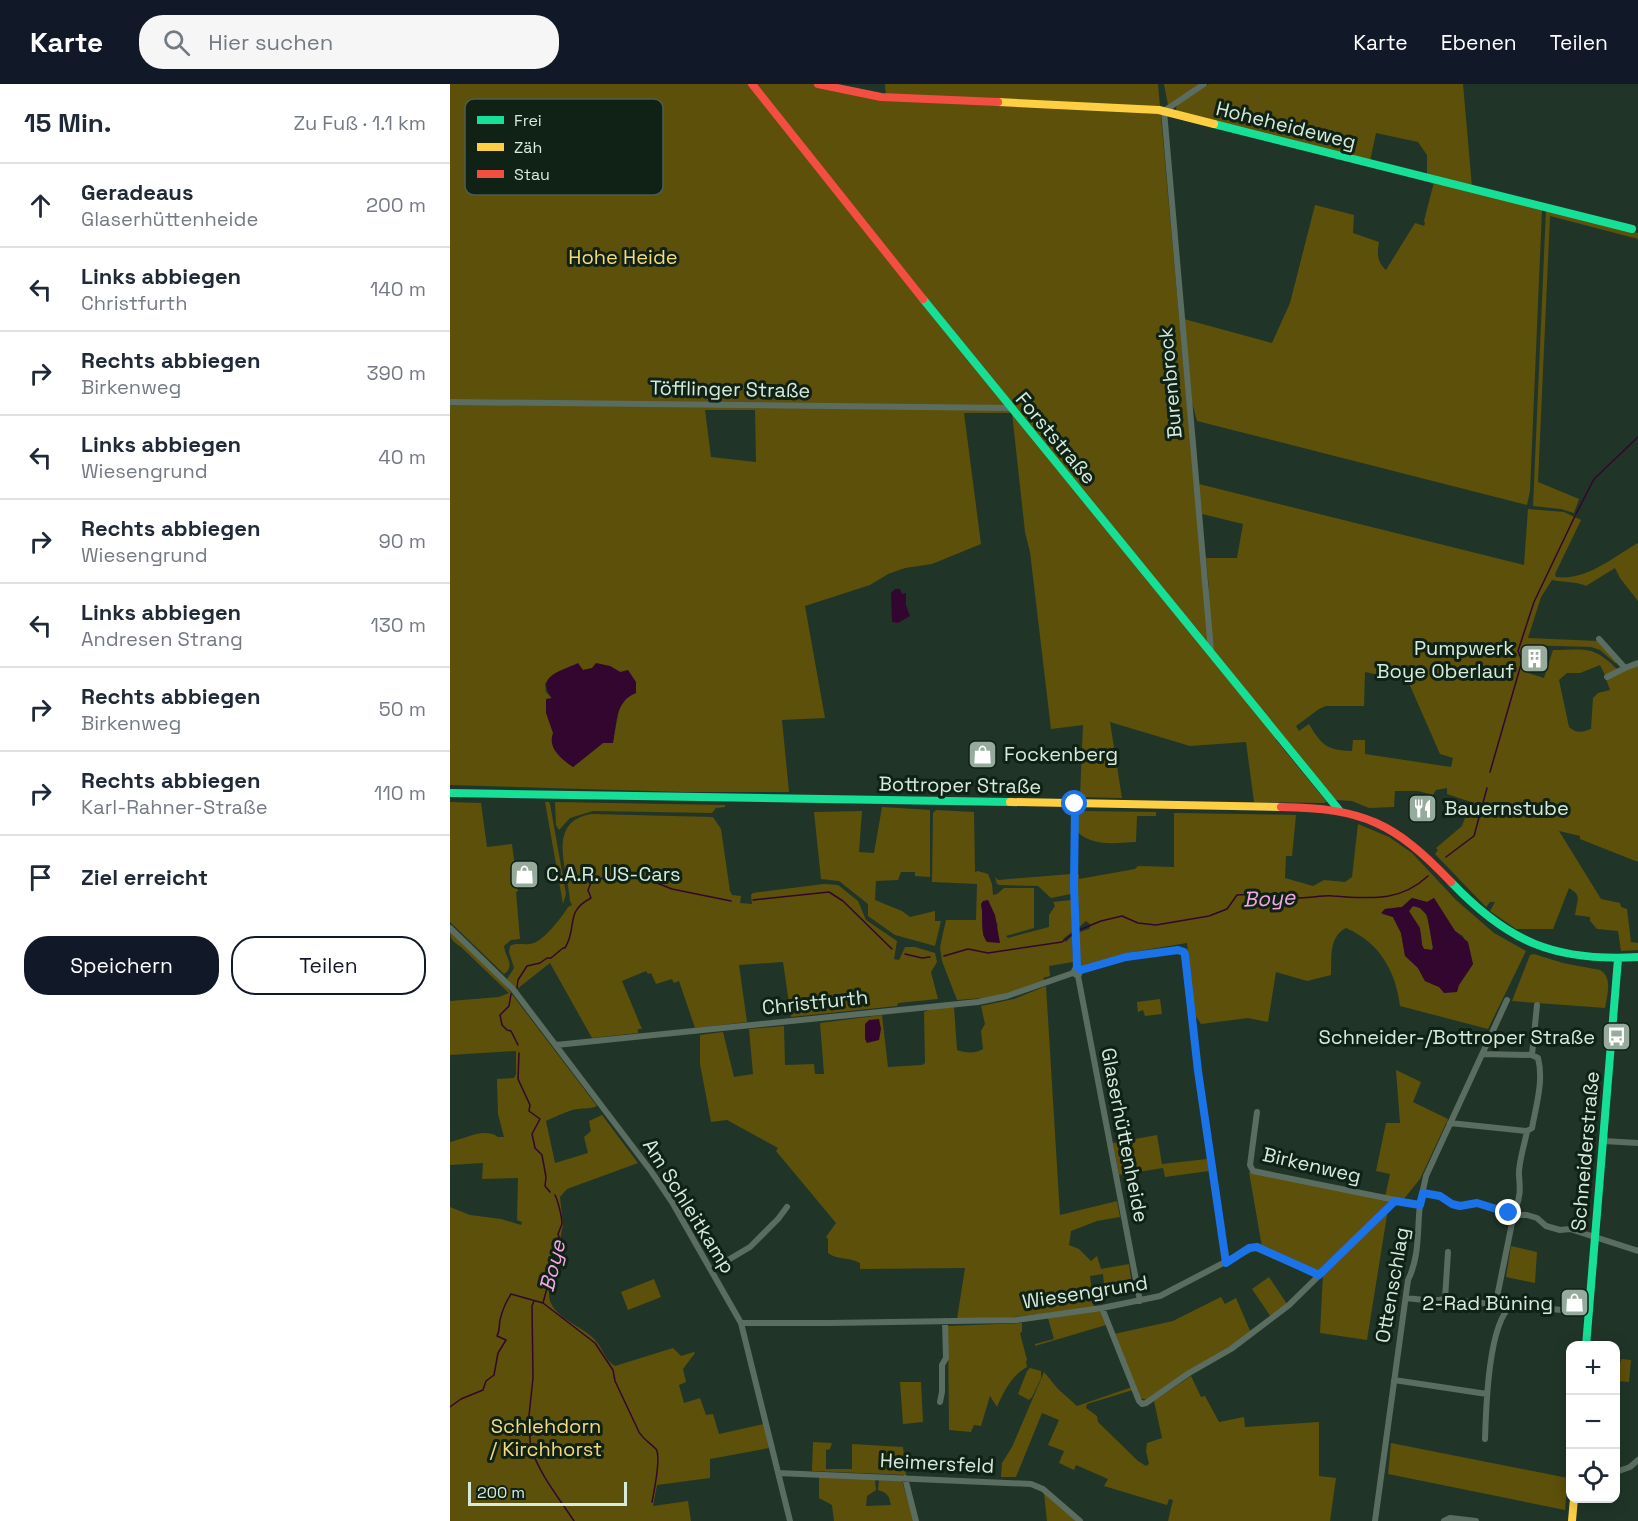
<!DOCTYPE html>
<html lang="de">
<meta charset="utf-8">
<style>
:root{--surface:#fff;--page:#f6f6f7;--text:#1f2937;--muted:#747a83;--line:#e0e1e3;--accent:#111827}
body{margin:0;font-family:"Space Grotesk",sans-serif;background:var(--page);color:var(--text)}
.controls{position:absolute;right:18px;bottom:18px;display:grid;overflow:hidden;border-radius:12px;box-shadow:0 3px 15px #0003}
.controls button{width:54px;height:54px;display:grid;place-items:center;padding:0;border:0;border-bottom:2px solid var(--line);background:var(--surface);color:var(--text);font:30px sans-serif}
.scale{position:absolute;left:18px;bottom:15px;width:159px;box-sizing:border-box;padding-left:6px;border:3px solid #d6ebdb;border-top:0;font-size:16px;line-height:21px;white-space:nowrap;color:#d6ebdb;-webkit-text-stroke:4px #102115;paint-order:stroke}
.stop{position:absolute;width:18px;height:18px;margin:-14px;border:4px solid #1a73e8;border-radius:50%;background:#fff}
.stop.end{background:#1a73e8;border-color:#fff;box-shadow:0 2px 6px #0008}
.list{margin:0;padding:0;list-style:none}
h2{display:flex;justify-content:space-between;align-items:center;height:78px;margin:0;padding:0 24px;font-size:26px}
h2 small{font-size:20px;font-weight:400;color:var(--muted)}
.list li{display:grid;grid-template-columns:39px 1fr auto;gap:18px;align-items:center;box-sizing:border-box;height:84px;padding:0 24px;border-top:2px solid var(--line)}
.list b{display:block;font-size:22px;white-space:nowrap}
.list p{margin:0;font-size:20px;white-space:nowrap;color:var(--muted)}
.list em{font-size:20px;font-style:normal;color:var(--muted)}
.actions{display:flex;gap:12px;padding:18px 24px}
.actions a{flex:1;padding:14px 0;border:2px solid var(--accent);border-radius:24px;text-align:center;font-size:21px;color:var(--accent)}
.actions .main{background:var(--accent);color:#fff}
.icon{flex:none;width:33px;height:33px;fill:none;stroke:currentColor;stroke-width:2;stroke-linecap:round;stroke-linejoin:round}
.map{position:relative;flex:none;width:1188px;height:1437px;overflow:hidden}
header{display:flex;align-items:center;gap:36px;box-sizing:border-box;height:84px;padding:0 30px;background:var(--accent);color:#fff}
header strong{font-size:28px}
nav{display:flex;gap:33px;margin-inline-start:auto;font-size:21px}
.search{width:420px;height:54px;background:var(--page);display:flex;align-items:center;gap:15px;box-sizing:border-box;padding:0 21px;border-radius:24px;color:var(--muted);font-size:22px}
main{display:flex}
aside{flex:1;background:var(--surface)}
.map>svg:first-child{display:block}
</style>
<header>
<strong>Karte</strong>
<div class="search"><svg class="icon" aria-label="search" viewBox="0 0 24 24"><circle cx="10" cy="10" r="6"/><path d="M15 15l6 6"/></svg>Hier suchen</div>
<nav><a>Karte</a><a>Ebenen</a><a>Teilen</a></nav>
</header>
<main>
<aside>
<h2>15 Min.<small>Zu Fuß · 1.1 km</small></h2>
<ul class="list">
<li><svg class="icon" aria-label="ahead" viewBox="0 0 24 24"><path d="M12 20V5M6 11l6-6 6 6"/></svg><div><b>Geradeaus</b><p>Glaserhüttenheide</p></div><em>200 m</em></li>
<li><svg class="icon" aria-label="left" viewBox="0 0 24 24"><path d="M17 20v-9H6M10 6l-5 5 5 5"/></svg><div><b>Links abbiegen</b><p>Christfurth</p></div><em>140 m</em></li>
<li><svg class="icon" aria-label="right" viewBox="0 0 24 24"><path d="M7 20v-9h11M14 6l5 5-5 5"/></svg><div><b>Rechts abbiegen</b><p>Birkenweg</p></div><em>390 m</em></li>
<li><svg class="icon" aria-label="left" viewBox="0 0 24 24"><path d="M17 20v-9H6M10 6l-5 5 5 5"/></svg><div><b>Links abbiegen</b><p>Wiesengrund</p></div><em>40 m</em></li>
<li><svg class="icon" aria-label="right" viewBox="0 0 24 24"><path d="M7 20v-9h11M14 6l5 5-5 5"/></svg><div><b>Rechts abbiegen</b><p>Wiesengrund</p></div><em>90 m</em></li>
<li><svg class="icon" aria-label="left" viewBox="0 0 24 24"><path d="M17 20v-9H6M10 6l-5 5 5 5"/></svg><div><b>Links abbiegen</b><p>Andresen Strang</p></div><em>130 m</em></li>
<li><svg class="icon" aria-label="right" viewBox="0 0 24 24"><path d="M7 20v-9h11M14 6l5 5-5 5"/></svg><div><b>Rechts abbiegen</b><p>Birkenweg</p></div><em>50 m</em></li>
<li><svg class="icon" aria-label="right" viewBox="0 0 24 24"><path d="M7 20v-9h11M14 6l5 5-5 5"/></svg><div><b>Rechts abbiegen</b><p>Karl-Rahner-Straße</p></div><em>110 m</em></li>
<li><svg class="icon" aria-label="arrive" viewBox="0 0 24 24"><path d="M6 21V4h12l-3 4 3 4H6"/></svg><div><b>Ziel erreicht</b></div></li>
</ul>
<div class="actions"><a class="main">Speichern</a><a>Teilen</a></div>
</aside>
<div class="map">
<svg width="1188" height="1437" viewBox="0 0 1188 1437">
<rect width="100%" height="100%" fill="#203528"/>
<!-- green -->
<path fill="#5d500a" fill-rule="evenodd" d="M0,0H370L436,13L435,0H708L753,498L759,505L756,474H787L793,440L752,430L749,400L1074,481L1078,425L1114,428L1131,436L1105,490L1106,493C1137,497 1163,473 1188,459V517L1170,494L1165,484L1136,502C1130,498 1111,498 1102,496L1091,513L1078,554L1148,557L1168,579H1165L1150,566L1141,563L1074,561L1072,581L1079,583L1078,589L1094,594L1103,566C1136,566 1142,560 1168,586L1155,591L1150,581L1130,589H1117L1109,596L1119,643C1127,650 1132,648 1141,645L1143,614L1148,609L1160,606L1156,595L1188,581V778L1130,755V752L1109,747L1151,815L1170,819L1171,823L1177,825L1181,858L1188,859V866L1171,867L1168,847L1147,845L1140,837V833L1125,831L1128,814L1126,809L1119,804L1103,845H1066L1040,827L1045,818H1040L1036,823L1035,822L985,770L988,766L986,764L1012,742L1021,718L997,710V704L986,706L983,711L968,707H945L944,723L919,724L902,717L885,716L833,652L826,656L877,718L874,719L804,718L796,658L740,662L660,638L672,714L630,713L633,641L601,645L580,468L575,448L562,329H514L531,460L482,480L455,484L438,490L420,501L355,522L375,634L332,636L339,708H234L0,701ZM255,326H305L306,378L261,373ZM160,582L170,588L177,613L169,625L163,658L153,659L123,683C110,661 97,642 96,616L102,615L96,608L95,599L133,586ZM915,588L958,597L990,670L1003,674L1001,683L915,670V656H903L902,667C877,666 872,662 859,640L849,647L846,642L869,625L876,622H914Z
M714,0H749L718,21Z
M759,0H1013L1022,103L977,91V71L968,58L926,49L920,77L727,27L726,25L727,21Z
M984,98L1092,126L1080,407L1077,421L747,337L742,318L734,235L822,259L840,219L865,121L904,131L903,149L929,158C927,170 927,178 936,186L965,139L974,142L975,139L974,137Z
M1096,126L1188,149V155L1100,132L1088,398L1129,415L1124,429L1111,425L1083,422Z
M0,718L31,719L37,763L62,760L68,807L66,808L70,855L61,856L54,862C55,873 66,882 54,890L0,838Z
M95,718H99L100,720L116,810L113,820Z
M105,718L275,721V723L266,724L262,729L143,727L120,734L109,746L106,741Z
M432,723L480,726V793L465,792V788H451L448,796L426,797L425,816L452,827L460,833L485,827V837H491L485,862L445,851L418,832V820L389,797L371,795L364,728L412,727L409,768L424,769Z
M486,726L524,728L525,788L528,787L538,790L542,800L543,811L547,810L554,804H584V844L556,852L558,854L599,843V831L605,822L603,818L621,816L622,848L613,855L616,858L622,852L623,878L599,882L600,892L593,894L595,897L545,913L507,916L492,877L490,863L496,836H526L527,800L482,798L483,729ZM538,816L548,842L533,852V830L531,820Z
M632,727L706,728V732H687L686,758C665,759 644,763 627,748V730Z
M724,729L846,731L842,772H836L835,794L863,802L874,796L895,798L902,793L908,740L939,753L962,769L1006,816L1044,849L1076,867L1038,945L950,922C946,887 929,858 896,844C878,853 882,875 881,891L857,897L826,888L818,938L798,934L751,940L745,931L742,909L737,859L683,868L633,883L629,879L627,849L639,845L641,841L636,837L627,845L629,828L626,792L629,790V795L685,785L688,782L724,783ZM962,814L977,818L984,814L1005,847L1013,852L1023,880L1009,901L989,903L975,897L968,884L955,871L951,849L943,833L932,830L935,825L952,823Z
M142,730L263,733L271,745L280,807L282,811L291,812L290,819L302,820L301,811L303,809L374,800L388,801L408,817L416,836L447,857L444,875L449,876L455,863H465L485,869L487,878L481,888L488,915L448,919L447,922L341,933L333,878L289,881L297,938L245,944L229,897L224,899L222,895L206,900L201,889L198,890L196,887L172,897L192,945H188V949L142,954L100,879L67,905L57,895L64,884L59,868L60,862C67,858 76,862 84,859C95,855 112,833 118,823L122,821L120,817C118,786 95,737 142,730Z
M621,790V810L601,814L588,802L550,801L547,800L545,793L548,796Z
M963,822C982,824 979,849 983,864L982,866L974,865L972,861L971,850L959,827Z
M0,847L55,901L147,1022C141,1025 135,1024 128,1025C121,1025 103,1034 96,1037L105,1079L138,1069L134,1053L141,1047L139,1037L152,1031L188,1079L117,1105L110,1113L113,1141L99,1210C99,1233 132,1241 145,1256C153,1264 155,1277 165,1282L223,1264L231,1272L244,1268L245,1269L233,1285L236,1298L229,1301L234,1319L250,1314L256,1331L263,1330L269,1350L314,1340L319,1364L260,1375V1394L207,1401L203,1422L238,1417L241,1437H0V1123L20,1131L51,1135L71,1141L72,1138L67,1136L68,1094L32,1095L33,1079L0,1081V1058C15,1055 34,1043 48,1053H54L48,1030L47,995L64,994L66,990V967L0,971V917L49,913L59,909L11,863C4,858 0,856 0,847Z
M1084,870L1113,879L1150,886C1163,893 1157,912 1155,924L1062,917L1080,871Z
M596,902L610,1131L667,1117L670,1133L647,1137L621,1147L619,1161L629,1165L641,1177L647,1172L651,1185L679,1180L681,1195L654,1200L653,1190L640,1192L644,1223L563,1233L507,1235L515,1184L410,1185V1179C400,1173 387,1176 378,1169V1155L376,1153L386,1139L326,1067L328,1064L277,1036L261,1038L250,980V951L273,948L284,993L303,990L299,945L334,942L335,981L364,980L365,990H374L370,939L432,931L438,983L472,981L475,979L474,928L481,925L504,923L507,966C515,969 525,970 533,965L531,947L535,940L531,922L564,915Z
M710,915L712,930L695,932L693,926L688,928L687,918Z
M946,986L971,998L963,1018L998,1035L970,1095L953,1116L935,1113L940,1090L926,1087L936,1039H950Z
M707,1051L712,1080L757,1075L759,1087L715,1093L713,1084L669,1091L663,1059Z
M799,1088L939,1117L871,1187H864L812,1163Z
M938,1125L917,1256L870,1249L873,1190Z
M1061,1162L1087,1168L1085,1199L1056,1193Z
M819,1193L837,1220L821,1233L802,1205Z
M204,1195L211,1213L178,1226L171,1208Z
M771,1213L775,1220L786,1214L801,1249L697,1316L690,1314L664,1250L723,1237Z
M648,1227L651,1228L656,1241L585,1262V1260L604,1255L598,1234Z
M572,1239V1248L570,1249L577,1276L576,1277L577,1283C561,1292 554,1307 547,1323L540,1312L531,1342L524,1341L521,1348L499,1346L498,1242Z
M1171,1275L1181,1276L1179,1298L1166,1297L1168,1278H1171Z
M580,1284L591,1287V1294L582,1313L579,1316L568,1310L577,1287Z
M594,1288L608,1305L627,1322L682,1303L683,1306L637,1320L636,1324L647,1332L648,1338L688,1377L696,1382L699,1380L696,1367L697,1359L712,1354L704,1317L741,1292L751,1313L755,1312L769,1338L794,1333L795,1343L869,1338V1392L886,1394L880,1437H718L723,1416L719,1415L717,1421L654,1402L658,1395L626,1381L624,1386L609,1379L614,1367L598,1361L609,1336L592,1329L566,1393H551L552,1379L562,1363Z
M450,1298H471L473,1338L453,1340Z
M363,1358L382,1359L380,1365L376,1366V1385H402V1360L453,1363L456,1391L362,1387Z
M941,1359L1118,1394L1115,1426L938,1390Z
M369,1393L425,1395L426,1406L417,1412L416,1422L441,1421C439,1412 438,1409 428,1406L429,1396L452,1397L464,1437H384L382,1421L369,1414Z
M594,1409L627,1437H597Z"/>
<!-- water -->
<path fill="#33062f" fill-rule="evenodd" d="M445,505H450L452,510L456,509V521L460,532L448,539L442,538L441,509Z
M128,579L133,586L142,584L146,579L160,582L170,588L178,586L186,598V609C165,617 167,639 163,659H153L123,683C112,676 97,664 103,649L96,629V615L102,614C84,592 112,587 128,579Z
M962,814L977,818L984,814L1005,847L1018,858L1023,880L1009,901L1007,908L994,909L989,903L975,897L968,884L955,872L951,849L943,833L931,829L935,825L952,823ZM963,822L970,824L977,831L983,863L982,866L974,865L972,861L970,844L959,827Z
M538,816L545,831L550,859L537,858C529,847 534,833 531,820L533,817Z
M429,935L431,945L429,956L417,959L415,955V940L419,936Z"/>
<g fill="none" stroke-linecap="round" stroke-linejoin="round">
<!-- stream -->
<path stroke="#33062f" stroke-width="1.5" d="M1126,430L1144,395L1188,353
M1040,688L1072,577L1068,567L1084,518L1125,432
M996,773L1024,752L1037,704
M303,816L379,808L393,817L442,865
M629,846L651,837L672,832L688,839L706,841L759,832L777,825L787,811C801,810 815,809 829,810C836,811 844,814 851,814C862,814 873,811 883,812C919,814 949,819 978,792
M455,870L472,874L480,873
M494,872L518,865L538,869L612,858L621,851
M67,904L68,896L77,882L90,879L97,874H101L113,864H115C128,843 114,828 141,814L138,806L142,796L161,793L194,794L222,805L281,817
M61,910L59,922L50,931L52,941L57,946L61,947L68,961
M69,969L68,995L80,1021L79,1027L90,1035L82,1050L85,1064L92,1071L96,1093L95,1102L100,1108
M84,1217L82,1222L83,1294L78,1341C81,1349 79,1356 81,1364C90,1391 109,1414 124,1437
M93,1219L145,1259L163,1286L165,1297L189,1348C193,1355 200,1359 206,1365C211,1372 204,1408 202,1418
M0,1323L11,1315L33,1306L36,1297L44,1291L48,1269L56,1256L47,1252C50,1246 49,1241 50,1236C52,1227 56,1218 61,1210L93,1219L101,1189L104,1171L110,1156L108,1150L112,1140C112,1133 108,1117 105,1111"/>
<!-- street -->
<path stroke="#5b6d60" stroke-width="6" d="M754,0L714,27L761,567
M0,318L560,324
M1149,555L1175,584L1188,579
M1157,593L1175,584
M625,720L624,802L627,883
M0,844L63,905L201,1087L222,1118L291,1239L340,1437
M631,886L676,873L728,866L734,868L748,987L776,1179
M628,892L623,889L626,883L631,886L628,892L690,1217
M106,961L528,918L557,912L623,889
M1033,970L1082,971L1088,974C1094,996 1086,1022 1082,1044L1077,1047C1075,1059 1068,1080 1069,1091C1070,1104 1071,1113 1065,1125
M1082,971L1087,921
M807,1028L800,1081L803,1087L970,1121
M1000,1039L1077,1047
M1153,1057L1188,1059
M973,1109L990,1112L1002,1120L1010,1122L1027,1119L1059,1129
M1068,1131L1067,1126L1064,1125L1059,1129L1063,1134L1068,1131H1077L1087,1134L1096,1142L1110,1146L1120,1145L1188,1167
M261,1186L300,1163L328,1135L337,1123
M956,1214L983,1217L995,1215L1040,1220L1046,1218L1063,1134
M995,1215L998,1168
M652,1224L689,1317L692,1320L696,1319L739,1289L781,1265L839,1221L945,1117
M291,1239H380L566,1236L652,1224L710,1212L804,1163L869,1191
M944,1296L1037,1310
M490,1318L492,1308V1281L496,1274L495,1237
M1035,1355C1036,1326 1038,1240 1061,1222L1138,1228
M1166,1388L1180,1383L1188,1376
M328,1389L581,1400L593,1405L630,1437
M455,1394L466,1437
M925,1437L958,1196C970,1172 967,1146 970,1120C972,1111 974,1101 976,1092L1057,916
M994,1437L1000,1434L1026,1437"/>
<!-- fast -->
<path stroke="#16e098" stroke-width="8" d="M764,40L1182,145
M473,215L889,726
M0,709L560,718
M1001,798C1058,858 1105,878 1188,873
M1136,1262L1168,875"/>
<!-- slow -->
<path stroke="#ffcf43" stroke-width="8" d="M548,18L709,26L764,40
M560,718L831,723
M1122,1437L1124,1414"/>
<!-- jam -->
<path stroke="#f24e42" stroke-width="8" d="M302,0L473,215
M368,0L431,13L548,18
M831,723C913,724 945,739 1001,798"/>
</g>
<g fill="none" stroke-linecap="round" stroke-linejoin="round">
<!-- route -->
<path stroke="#1a73e8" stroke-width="8" d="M625,720L624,802L627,883L631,886L676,873L728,866L734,868L735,871L748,987L776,1179L799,1164L807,1163L869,1191L945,1117L970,1121L973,1109L990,1112L1002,1120L1010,1122L1027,1119L1059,1129"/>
</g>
<!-- icons -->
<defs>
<symbol id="building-square" viewBox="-11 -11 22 22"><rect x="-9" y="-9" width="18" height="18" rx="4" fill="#96ab9c" stroke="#102115"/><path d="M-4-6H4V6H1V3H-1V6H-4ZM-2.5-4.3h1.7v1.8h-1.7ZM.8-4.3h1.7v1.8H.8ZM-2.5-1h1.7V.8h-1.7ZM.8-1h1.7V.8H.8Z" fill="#fff"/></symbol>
<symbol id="shop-square" viewBox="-11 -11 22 22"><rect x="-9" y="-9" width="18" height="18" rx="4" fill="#96ab9c" stroke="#102115"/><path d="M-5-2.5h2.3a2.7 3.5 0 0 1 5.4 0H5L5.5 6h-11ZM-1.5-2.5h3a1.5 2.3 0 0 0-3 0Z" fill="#fff"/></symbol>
<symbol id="restaurant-square" viewBox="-11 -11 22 22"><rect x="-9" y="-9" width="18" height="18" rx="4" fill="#96ab9c" stroke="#102115"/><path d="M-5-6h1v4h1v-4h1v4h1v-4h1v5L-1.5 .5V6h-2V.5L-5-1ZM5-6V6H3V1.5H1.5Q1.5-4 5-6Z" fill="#fff"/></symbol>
<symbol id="bus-square" viewBox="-11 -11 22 22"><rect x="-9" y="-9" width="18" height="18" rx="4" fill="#96ab9c" stroke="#102115"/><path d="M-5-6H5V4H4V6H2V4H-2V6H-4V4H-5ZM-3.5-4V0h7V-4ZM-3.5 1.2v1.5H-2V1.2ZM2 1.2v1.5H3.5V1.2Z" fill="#fff"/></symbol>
</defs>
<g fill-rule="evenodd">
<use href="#building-square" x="1068" y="558" width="33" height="33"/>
<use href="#shop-square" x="516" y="654" width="33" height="33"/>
<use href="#restaurant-square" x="956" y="708" width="33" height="33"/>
<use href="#shop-square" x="58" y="774" width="33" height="33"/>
<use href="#bus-square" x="1150" y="936" width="33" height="33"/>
<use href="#shop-square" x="1108" y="1202" width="33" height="33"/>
</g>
<g text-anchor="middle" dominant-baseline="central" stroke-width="6" stroke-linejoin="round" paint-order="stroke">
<!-- street labels -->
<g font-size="20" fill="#d6ebdb" stroke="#102115">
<text transform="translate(836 41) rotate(14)">Hoheheideweg</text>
<text transform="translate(720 299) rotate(-95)">Burenbrock</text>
<text transform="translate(280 305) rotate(1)">Töfflinger Straße</text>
<text transform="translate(606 354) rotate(50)">Forststraße</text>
<text transform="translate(510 701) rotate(1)">Bottroper Straße</text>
<text transform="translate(365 918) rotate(-6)">Christfurth</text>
<text transform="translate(675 1051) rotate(79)">Glaserhüttenheide</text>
<text transform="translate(1135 1067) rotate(-85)">Schneiderstraße</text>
<text transform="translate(862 1081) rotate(13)">Birkenweg</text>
<text transform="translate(239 1122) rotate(58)">Am Schleitkamp</text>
<text transform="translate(942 1201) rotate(-80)">Ottenschlag</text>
<text transform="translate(635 1208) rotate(-9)">Wiesengrund</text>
<text transform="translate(487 1379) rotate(3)">Heimersfeld</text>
</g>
<!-- park labels -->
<g font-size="20" fill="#f7da7c" stroke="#102115">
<text x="173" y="173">Hohe Heide</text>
<text x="96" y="1342">Schlehdorn<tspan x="96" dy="23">/ Kirchhorst</tspan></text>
</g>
<!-- poi labels -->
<g font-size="20" fill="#d6ebdb" stroke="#102115" text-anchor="end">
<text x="1064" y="564">Pumpwerk<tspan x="1064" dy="23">Boye Oberlauf</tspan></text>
<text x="554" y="670" text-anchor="start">Fockenberg</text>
<text x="994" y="724" text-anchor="start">Bauernstube</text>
<text x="96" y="790" text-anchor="start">C.A.R. US-Cars</text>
<text x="1145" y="953">Schneider-/Bottroper Straße</text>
<text x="1103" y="1219">2-Rad Büning</text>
</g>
<!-- water labels -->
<g font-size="21" font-style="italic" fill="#f2a7e5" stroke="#102115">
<text transform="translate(819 814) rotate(-3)">Boye</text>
<text transform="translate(102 1182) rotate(-76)">Boye</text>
</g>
</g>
<!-- legend -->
<rect x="15" y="15" width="198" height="96" rx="9" fill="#102115" stroke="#4b5e50" stroke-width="1.5"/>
<rect x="27" y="32" width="27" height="8" fill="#16e098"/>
<rect x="27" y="59" width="27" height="8" fill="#ffcf43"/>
<rect x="27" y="86" width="27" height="8" fill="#f24e42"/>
<g font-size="16" fill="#d6ebdb">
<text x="64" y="42">Frei</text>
<text x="64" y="69">Zäh</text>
<text x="64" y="96">Stau</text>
</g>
</svg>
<div class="controls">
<button>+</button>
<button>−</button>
<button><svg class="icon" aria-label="locate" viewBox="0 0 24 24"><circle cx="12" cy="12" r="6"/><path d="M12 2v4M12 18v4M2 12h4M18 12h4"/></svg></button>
</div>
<div class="scale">200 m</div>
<div class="stop" style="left:625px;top:720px"></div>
<div class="stop end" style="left:1059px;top:1129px"></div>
</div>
</main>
